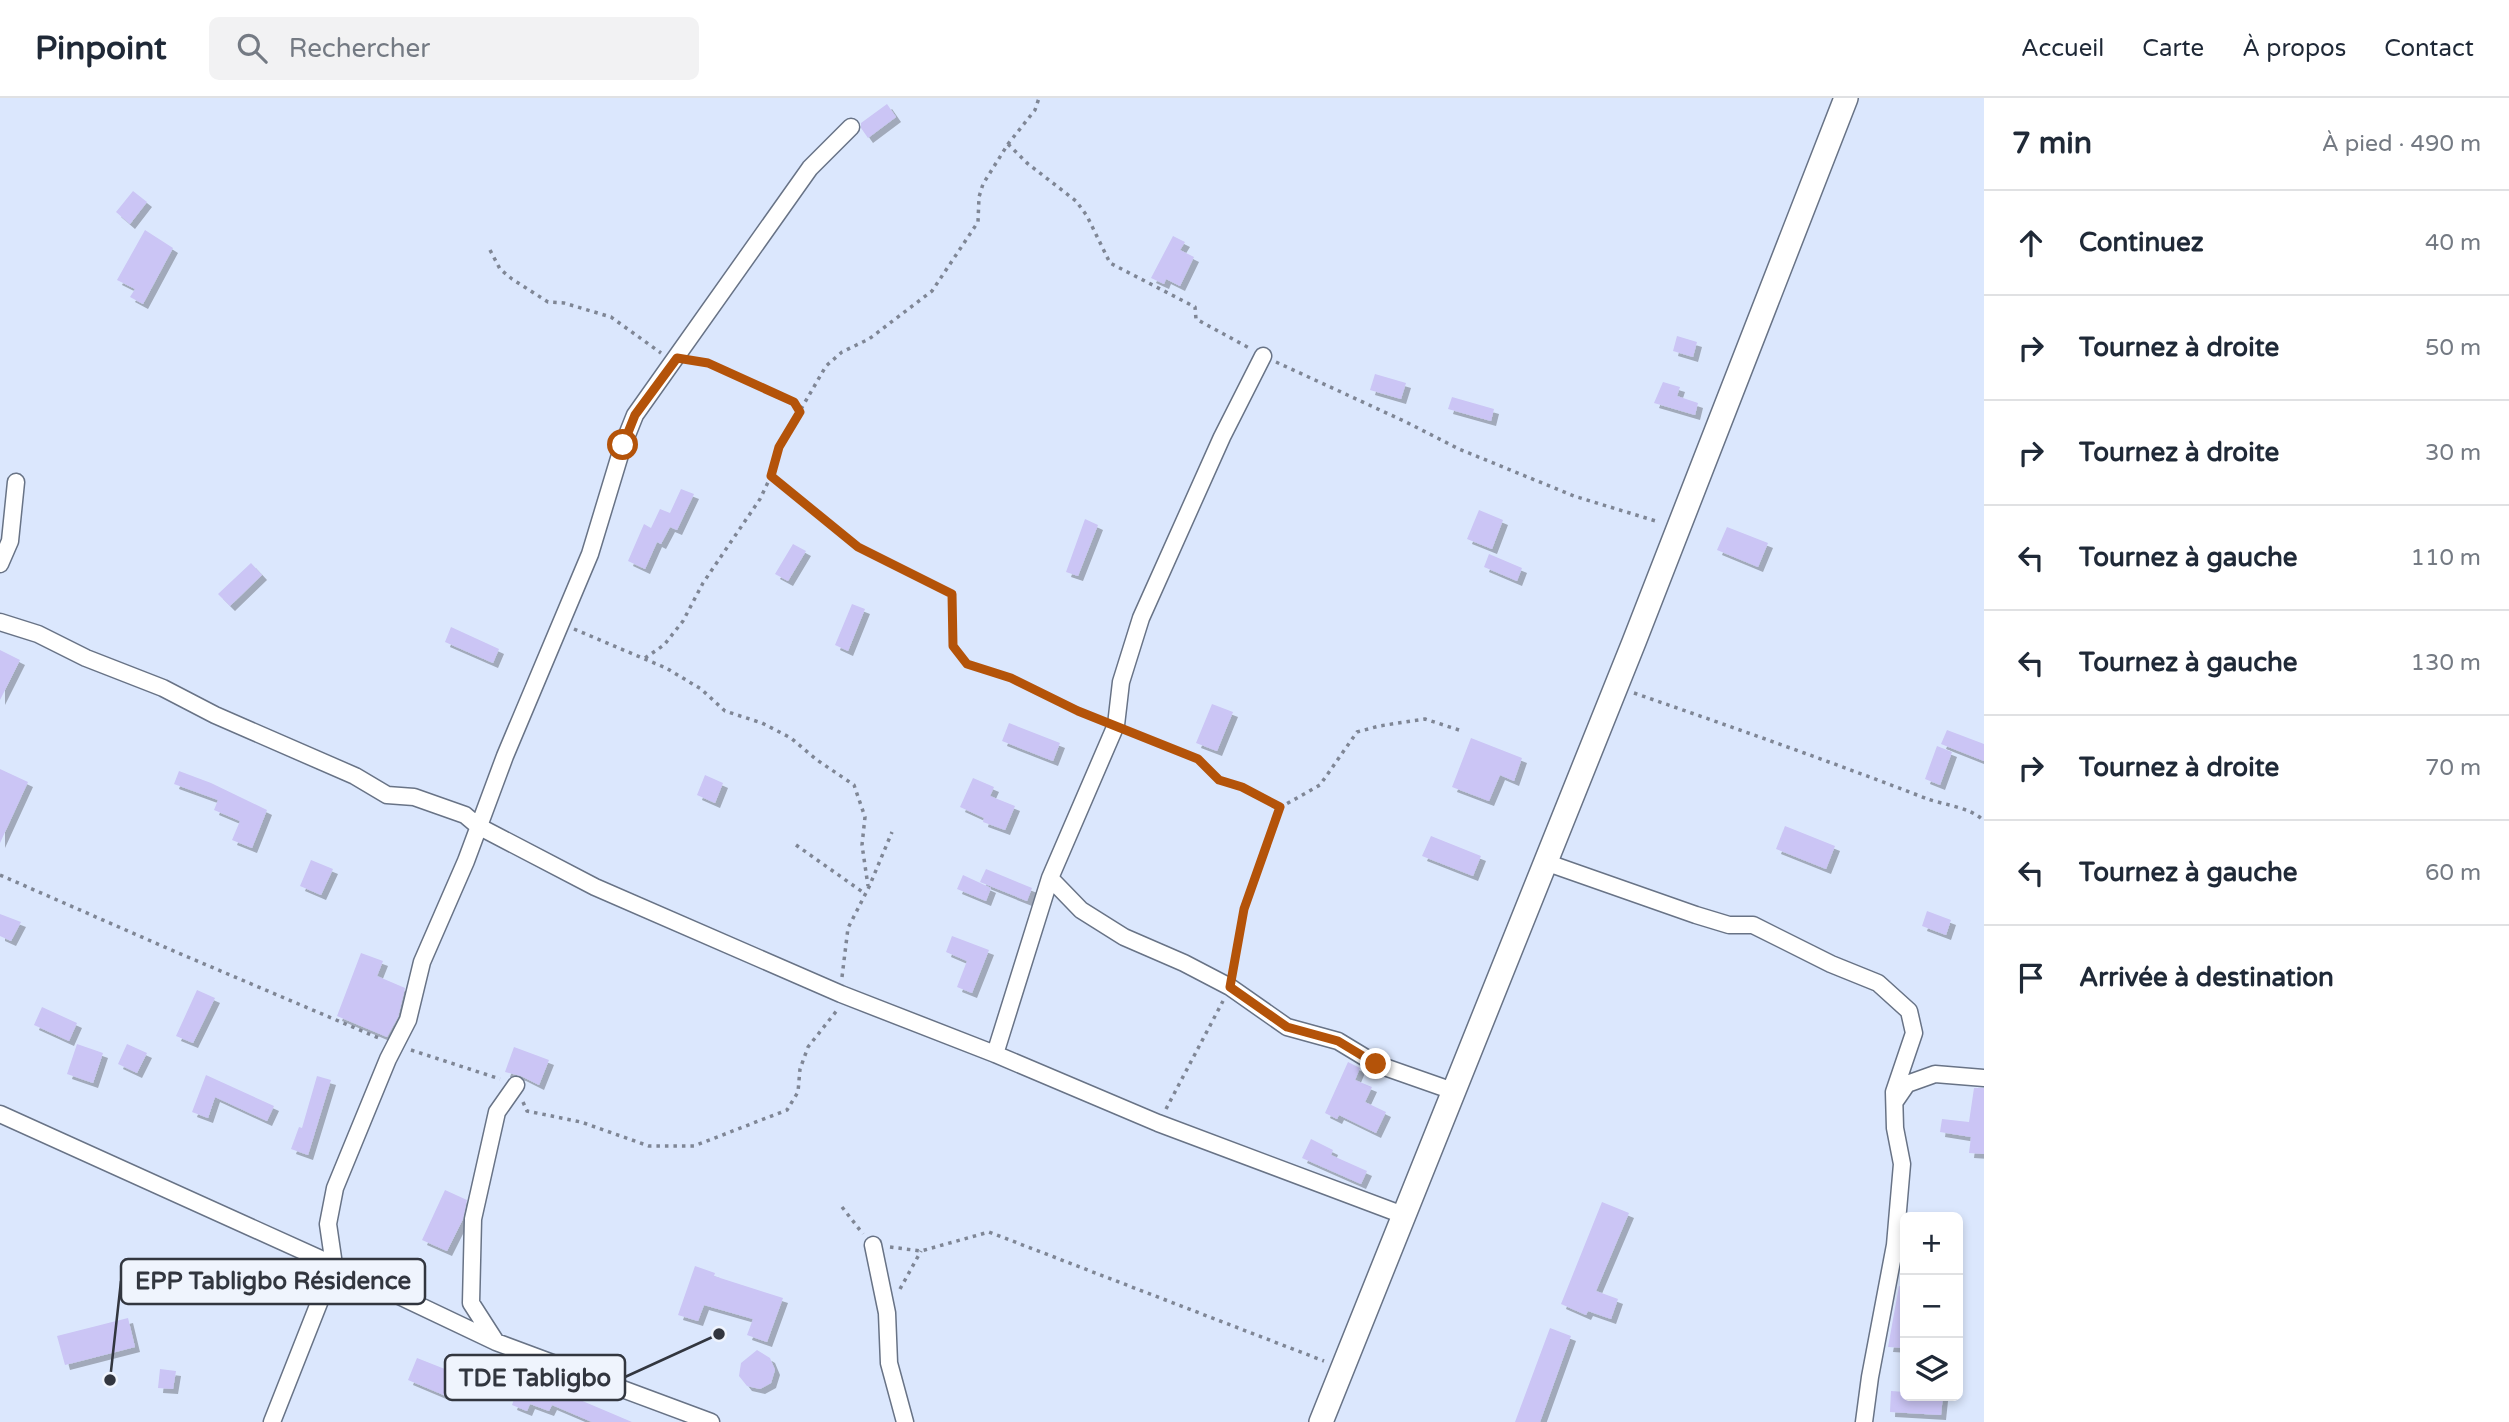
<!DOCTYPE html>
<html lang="fr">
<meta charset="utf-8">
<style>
:root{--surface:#fff;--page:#f2f2f3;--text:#1f2937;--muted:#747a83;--line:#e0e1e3}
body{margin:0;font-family:"Varela Round",sans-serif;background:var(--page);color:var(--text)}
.controls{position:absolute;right:21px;bottom:21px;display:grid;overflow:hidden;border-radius:10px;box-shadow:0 4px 10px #0003}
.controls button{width:63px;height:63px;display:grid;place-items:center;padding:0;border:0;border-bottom:2px solid var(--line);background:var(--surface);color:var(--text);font:35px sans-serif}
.stop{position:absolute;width:21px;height:21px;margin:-16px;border:5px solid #b45309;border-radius:50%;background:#fff}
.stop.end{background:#b45309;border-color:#fff;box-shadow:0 2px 7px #0008}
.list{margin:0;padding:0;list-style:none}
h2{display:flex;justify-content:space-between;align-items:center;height:91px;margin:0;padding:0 28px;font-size:30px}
h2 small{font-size:23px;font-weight:400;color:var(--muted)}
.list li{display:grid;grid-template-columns:46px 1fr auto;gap:21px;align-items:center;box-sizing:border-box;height:105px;padding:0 28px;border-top:2px solid var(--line)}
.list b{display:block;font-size:26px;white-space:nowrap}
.list em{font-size:23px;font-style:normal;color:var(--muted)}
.icon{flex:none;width:38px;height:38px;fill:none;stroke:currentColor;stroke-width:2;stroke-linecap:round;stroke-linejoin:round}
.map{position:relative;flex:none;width:1984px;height:1324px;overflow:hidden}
header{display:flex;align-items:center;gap:42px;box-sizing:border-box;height:98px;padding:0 35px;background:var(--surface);border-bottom:2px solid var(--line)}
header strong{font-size:33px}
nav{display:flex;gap:38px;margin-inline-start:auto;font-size:24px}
.search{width:490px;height:63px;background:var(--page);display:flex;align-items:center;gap:18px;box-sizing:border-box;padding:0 24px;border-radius:10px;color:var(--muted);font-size:26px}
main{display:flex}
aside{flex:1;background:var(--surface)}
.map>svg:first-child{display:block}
</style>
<header>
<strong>Pinpoint</strong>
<div class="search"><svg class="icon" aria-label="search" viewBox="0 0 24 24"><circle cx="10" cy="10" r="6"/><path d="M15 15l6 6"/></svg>Rechercher</div>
<nav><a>Accueil</a><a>Carte</a><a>À propos</a><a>Contact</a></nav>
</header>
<main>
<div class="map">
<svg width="1984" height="1324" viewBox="0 0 1984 1324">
<defs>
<filter id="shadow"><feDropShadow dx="5" dy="5" stdDeviation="0" flood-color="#0004"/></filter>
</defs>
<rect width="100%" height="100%" fill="#dbe7fd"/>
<!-- building -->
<path fill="#cbc5f5" filter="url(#shadow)" d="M887,6L896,19L868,40L861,30V25Z
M133,93L147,104L130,126L116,114Z
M145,132L173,150L143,206L130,199L135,191L117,182Z
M1173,138L1185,144L1180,152L1194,159L1180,188L1166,181L1164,186L1151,180Z
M1677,238L1697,244L1693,259L1673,253Z
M1375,276L1406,285L1401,301L1370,292Z
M1663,284L1680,289L1677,298L1698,305L1695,317L1654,305Z
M1452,299L1494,311L1491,323L1448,311Z
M681,391L694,396L677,432L670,429L661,446L657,444L645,471L628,463L644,426L651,430L660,411L670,415Z
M1479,412L1503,422L1492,451L1467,441Z
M1085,421L1098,427L1078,478L1066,474Z
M1727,429L1768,445L1758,469L1717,452Z
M793,446L806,453L788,483L775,476Z
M1489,456L1522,470L1517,483L1484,469Z
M251,465L262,477L230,508L218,496Z
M852,506L865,511L848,553L835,547Z
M451,529L499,551L493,565L445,544Z
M0,552L20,562L0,602Z
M1212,606L1233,614L1217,653L1196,645Z
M1009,625L1060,645L1053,663L1002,643Z
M1947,632L1984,646V663L1941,646Z
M1471,640L1522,660L1514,683L1500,677L1489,703L1452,689Z
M1937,648L1952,654L1940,687L1925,681Z
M0,671L28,684L0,745Z
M179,673L211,685L267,712L252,750L232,742L240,723L214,712L218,702L174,686Z
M705,677L723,685L715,705L697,697Z
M973,680L994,689L990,698L1015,708L1005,732L983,724L984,720L960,709Z
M1785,728L1835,748L1826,771L1776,751Z
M1431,738L1481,758L1473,778L1422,758Z
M311,762L333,771L321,797L300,788Z
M986,771L1032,790L1027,803L980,784Z
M963,777L991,790L986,803L957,791Z
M1927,813L1951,822L1946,837L1922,828Z
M0,816L21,824L11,843L0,838Z
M952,838L989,852L972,895L957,889L967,863L946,854Z
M361,855L383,863L377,878L405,890L398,919L387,939L337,918Z
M197,892L215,900L193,945L176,938Z
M42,909L77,925L69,943L34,927Z
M77,946L103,955L93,985L67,976Z
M127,946L147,955L137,975L118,966Z
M514,949L549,962L539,987L521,978L505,974Z
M1348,964L1360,970L1355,982L1372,989L1365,1004L1386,1014L1376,1035L1339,1017L1337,1021L1325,1015Z
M206,977L274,1008L267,1023L215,999L208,1020L192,1014Z
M317,978L331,982L308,1057L291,1051L299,1029L302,1030Z
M1974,990H1984V1056L1969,1055L1971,1039L1940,1034L1942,1021L1969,1024Z
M1311,1041L1333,1052L1331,1057L1367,1073L1361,1086L1302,1060Z
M445,1092L467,1102L463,1121L447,1153L422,1142Z
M1602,1104L1629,1115L1596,1193L1618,1201L1611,1221L1588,1213L1586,1217L1561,1206Z
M695,1168L715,1175L714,1178L783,1200L767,1244L747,1237L753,1221L704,1207L698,1223L678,1217Z
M1899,1188L1905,1189V1250L1888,1249Z
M128,1220L135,1249L65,1267L57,1238Z
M1550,1230L1571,1238L1540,1324H1515Z
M757,1252L770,1260L775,1272L771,1285L760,1291L747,1288L739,1278L741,1265Z
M417,1260L455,1275L446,1298L408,1282Z
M160,1271L176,1273L173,1291L158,1290Z
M522,1279L566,1296L632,1324H592L552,1307L549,1313L530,1306L527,1313L512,1307Z
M1891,1293L1905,1294V1298H1943L1941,1317L1890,1314Z"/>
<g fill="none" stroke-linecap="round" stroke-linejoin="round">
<defs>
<path id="street" d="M0,466L10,443L16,384
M0,524L38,536L86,560L163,590L215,617L355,678L387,697L414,699L465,717L478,728L595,789L841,896L995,956L1158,1025L1403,1117
M1545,764L1696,817L1729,827H1753L1831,866L1878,885L1909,913L1914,935L1894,994L1895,1030L1902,1066L1895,1147L1870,1279L1864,1324
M1050,780L1081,812L1124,839L1184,865L1230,889L1287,929L1338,943L1376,966L1453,993
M995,956L1050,780L1116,627L1121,584L1141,520L1222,339L1263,258
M1896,1002L1907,986L1935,976L1984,980
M0,1016L334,1167L496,1244L711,1324
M873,1147L887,1215L889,1265L905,1324
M496,1244L471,1205L473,1121L497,1014L516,987
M272,1324L334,1167L328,1126L335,1090L388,961L408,922L422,864L466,763L505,658L590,456L623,347L635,317L810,70L851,29"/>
<path id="secondary" d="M1321,1324L1634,544L1846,0"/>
</defs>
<!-- street casing -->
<use href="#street" stroke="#687386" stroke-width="19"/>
<!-- secondary casing -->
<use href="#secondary" stroke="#687386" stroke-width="26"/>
<!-- path -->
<path stroke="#7f8695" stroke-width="3.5" stroke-dasharray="3.5 5" stroke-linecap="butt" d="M1008,46L1027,65L1076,103L1087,118L1110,165L1195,209L1196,221L1251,251
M490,152L500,171L512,181L548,204L564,205L611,219L661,255
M694,263L707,265L794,304L800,314
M1276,264L1406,324L1459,351L1574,398L1659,424
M772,379L858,449L952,497L953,548L967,566L1011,580L1101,621
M574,531L666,570L701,591L725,613L762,625L791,640L817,662L854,687L865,719L862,747L868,788
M645,560L664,547L683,523L703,485L760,401L771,378L779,349L826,268L842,254L869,241L932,193L978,124L979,99L983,86L1008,46L1035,12L1039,0
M1634,595C1732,629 1829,663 1925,700C1943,707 1971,709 1984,723
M1131,634L1198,661L1219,682L1242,689L1281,709
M796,747L864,795
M0,777L176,854L381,941
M1233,873L1244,811L1281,709L1320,687L1357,634L1379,628L1425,621L1459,632
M842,879L848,830L869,789L892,734
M411,952L500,981
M523,1004L527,1013L581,1024L649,1048H694L787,1012L798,994L800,971L808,949L838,911
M1166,1011L1223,903
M842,1109L863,1136
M890,1149L921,1153L989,1134L1324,1263
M900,1191L921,1153"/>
<!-- street -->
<use href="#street" stroke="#fff" stroke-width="16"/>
<!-- secondary -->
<use href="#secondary" stroke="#fff" stroke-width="23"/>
</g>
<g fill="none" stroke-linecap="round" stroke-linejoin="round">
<!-- route -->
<path stroke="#b45309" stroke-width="9" d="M623,347L635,317L677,260L708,265L794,304L800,314L779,349L771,378L858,449L952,496L953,548L967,566L1011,580L1078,613L1198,661L1219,682L1242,689L1280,709L1244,811L1230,889L1287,929L1338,943L1376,966"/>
</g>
<!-- callouts -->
<path fill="none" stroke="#32363f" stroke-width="2.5" d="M110 1282L121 1183M719 1236L625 1279"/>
<g fill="#32363f" stroke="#eff4fd" stroke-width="2.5">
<circle cx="110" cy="1282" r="7"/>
<circle cx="719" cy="1236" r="7"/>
</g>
<g fill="#eff4fd" stroke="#32363f" stroke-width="2.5">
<rect x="121" y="1161" width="304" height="45" rx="7"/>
<rect x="445" y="1257" width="180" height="45" rx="7"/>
</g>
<g font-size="24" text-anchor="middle" font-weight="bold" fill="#32363f">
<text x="273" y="1191">EPP Tabligbo Résidence</text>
<text x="535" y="1288">TDE Tabligbo</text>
</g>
</svg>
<div class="controls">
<button>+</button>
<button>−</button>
<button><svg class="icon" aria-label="layers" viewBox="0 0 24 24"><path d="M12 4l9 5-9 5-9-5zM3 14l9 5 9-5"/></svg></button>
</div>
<div class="stop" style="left:623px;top:347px"></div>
<div class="stop end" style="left:1376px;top:966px"></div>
</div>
<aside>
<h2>7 min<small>À pied · 490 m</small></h2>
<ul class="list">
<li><svg class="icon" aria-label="ahead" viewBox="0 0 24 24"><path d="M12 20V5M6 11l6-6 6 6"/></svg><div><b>Continuez</b></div><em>40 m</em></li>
<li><svg class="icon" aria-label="right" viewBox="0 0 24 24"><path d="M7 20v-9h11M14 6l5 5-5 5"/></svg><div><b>Tournez à droite</b></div><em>50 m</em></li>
<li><svg class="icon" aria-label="right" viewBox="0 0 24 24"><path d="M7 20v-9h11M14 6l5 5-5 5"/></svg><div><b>Tournez à droite</b></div><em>30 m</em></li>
<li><svg class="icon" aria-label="left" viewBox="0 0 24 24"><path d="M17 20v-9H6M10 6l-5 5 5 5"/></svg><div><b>Tournez à gauche</b></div><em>110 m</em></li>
<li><svg class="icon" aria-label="left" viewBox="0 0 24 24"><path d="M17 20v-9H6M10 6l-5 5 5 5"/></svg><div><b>Tournez à gauche</b></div><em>130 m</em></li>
<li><svg class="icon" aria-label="right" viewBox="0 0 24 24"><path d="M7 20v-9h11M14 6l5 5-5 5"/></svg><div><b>Tournez à droite</b></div><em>70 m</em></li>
<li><svg class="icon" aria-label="left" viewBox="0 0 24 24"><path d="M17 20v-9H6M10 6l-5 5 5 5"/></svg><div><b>Tournez à gauche</b></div><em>60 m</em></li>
<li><svg class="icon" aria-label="arrive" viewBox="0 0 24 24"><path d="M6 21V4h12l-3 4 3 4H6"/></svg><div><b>Arrivée à destination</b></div></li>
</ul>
</aside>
</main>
